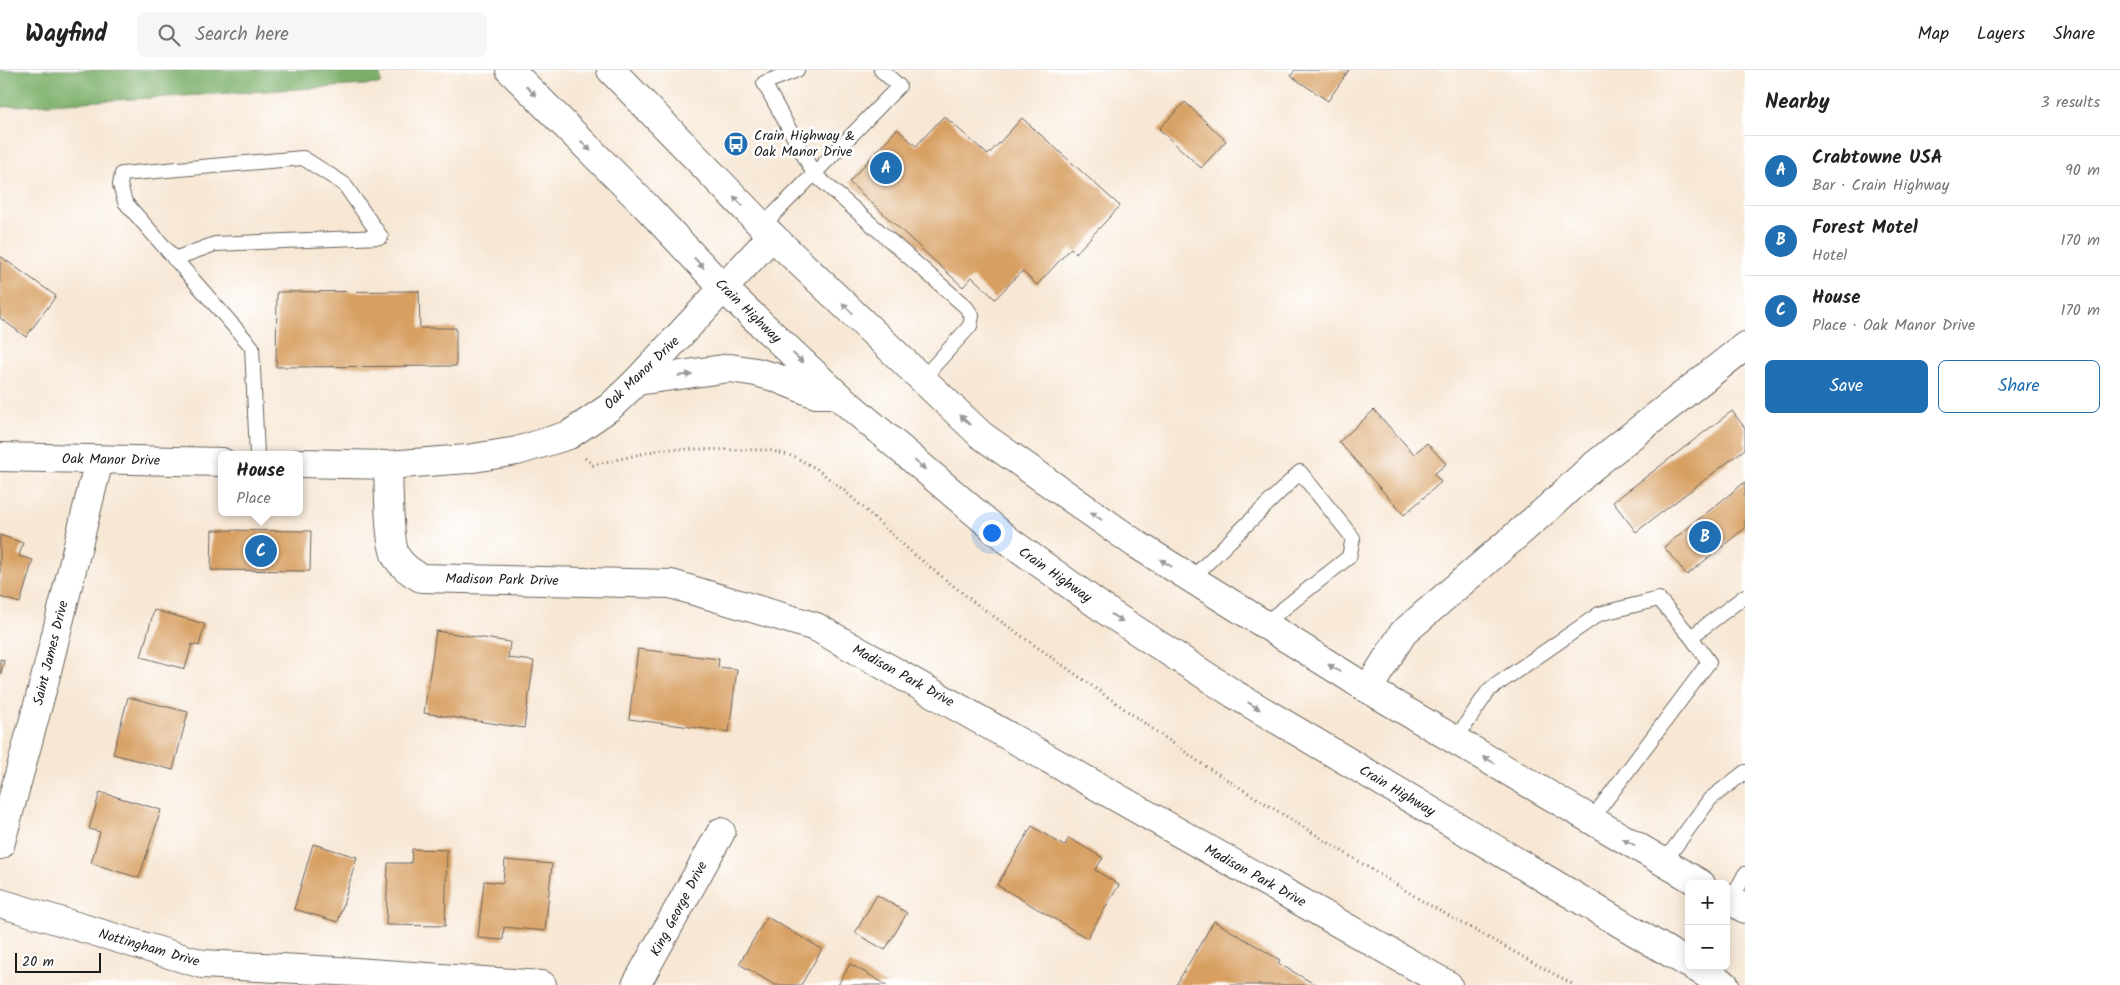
<!DOCTYPE html>
<meta charset="utf-8">
<style>
:root{--surface:#fff;--page:#f6f6f6;--text:#222;--muted:#767676;--line:#e0e0e0;--accent:#1f6fb2}
body{margin:0;font-family:Kalam,sans-serif;background:var(--page);color:var(--text)}
.controls{position:absolute;right:15px;bottom:15px;display:grid;overflow:hidden;border-radius:8px;box-shadow:0 2px 12px #0003}
.controls button{width:45px;height:45px;display:grid;place-items:center;padding:0;border:0;border-bottom:1px solid var(--line);background:var(--surface);color:var(--text);font:25px sans-serif}
.scale{position:absolute;left:15px;bottom:12px;width:86px;box-sizing:border-box;padding-left:5px;border:2px solid #1c1c1c;border-top:0;font-size:14px;line-height:18px;white-space:nowrap;color:#1c1c1c;-webkit-text-stroke:4px #fff;paint-order:stroke}
.you{position:absolute;left:991px;top:462px;width:18px;height:18px;margin:-12px;border:4px solid #fff;border-radius:50%;background:#1a73e8;box-shadow:0 0 0 8px #1a73e833}
.badge{display:grid;place-items:center;width:32px;height:32px;border-radius:50%;background:var(--accent);color:#fff;font-size:16px;font-weight:700}
.pin{position:absolute;translate:-50% -50%;border:2px solid #fff;box-shadow:0 1px 5px #0006}
.popup{position:absolute;left:218px;top:381px;width:85px;height:65px;box-sizing:border-box;display:grid;place-content:center;border-radius:8px;background:var(--surface);filter:drop-shadow(0 1px 4px #0005);font-size:16px;white-space:nowrap;color:var(--muted)}
.popup b{font-size:19px;color:var(--text)}
.popup::after{content:'';position:absolute;left:50%;top:100%;margin-left:-10px;border:10px solid transparent;border-top-color:var(--surface)}
.list{margin:0;padding:0;list-style:none}
h2{display:flex;justify-content:space-between;align-items:center;height:65px;margin:0;padding:0 20px;font-size:21px}
h2 small{font-size:16px;font-weight:400;color:var(--muted)}
.list li{display:grid;grid-template-columns:32px 1fr auto;gap:15px;align-items:center;box-sizing:border-box;height:70px;padding:0 20px;border-top:1px solid var(--line)}
.list b{display:block;font-size:19px;white-space:nowrap}
.list p{margin:0;font-size:16px;white-space:nowrap;color:var(--muted)}
.list em{font-size:16px;font-style:normal;color:var(--muted)}
.actions{display:flex;gap:10px;padding:15px 20px}
.actions a{flex:1;padding:11px 0;border:1px solid var(--accent);border-radius:8px;text-align:center;font-size:18px;color:var(--accent)}
.actions .main{background:var(--accent);color:#fff}
.icon{flex:none;width:28px;height:28px;fill:none;stroke:currentColor;stroke-width:2;stroke-linecap:round;stroke-linejoin:round}
.map{position:relative;flex:none;width:1745px;height:915px;overflow:hidden}
header{display:flex;align-items:center;gap:30px;box-sizing:border-box;height:70px;padding:0 25px;background:var(--surface);border-bottom:1px solid var(--line)}
header strong{font-size:24px}
nav{display:flex;gap:28px;margin-inline-start:auto;font-size:18px}
.search{width:350px;height:45px;background:var(--page);display:flex;align-items:center;gap:12px;box-sizing:border-box;padding:0 18px;border-radius:8px;color:var(--muted);font-size:19px}
main{display:flex}
aside{flex:1;background:var(--surface)}
.map>svg:first-child{display:block}
</style>
<header>
<strong>Wayfind</strong>
<div class="search"><svg class="icon" aria-label="search" viewBox="0 0 24 24"><circle cx="10" cy="10" r="6"/><path d="M15 15l6 6"/></svg>Search here</div>
<nav><a>Map</a><a>Layers</a><a>Share</a></nav>
</header>
<main>
<div class="map">
<svg width="1745" height="915" viewBox="0 0 1745 915">
<rect width="100%" height="100%" fill="#fff"/>
<filter id="ink" filterUnits="userSpaceOnUse"><feTurbulence type="fractalNoise" baseFrequency=".02" numOctaves="2"/><feDisplacementMap in="SourceGraphic" scale="10" xChannelSelector="R" yChannelSelector="G"/><feConvolveMatrix kernelMatrix="1 2 1 2 8 2 1 2 1" color-interpolation-filters="sRGB"/></filter>
<filter id="wash" filterUnits="userSpaceOnUse"><feTurbulence type="fractalNoise" baseFrequency=".0096" numOctaves="4" result="noise"/><feDisplacementMap in="SourceGraphic" scale="20" xChannelSelector="R" yChannelSelector="G"/><feGaussianBlur stdDeviation="1.12" result="paint"/><feColorMatrix in="noise" values="0 0 0 0 0 0 0 0 0 0 0 0 0 0 0 0 0 1.4 0 .05"/><feComposite in="paint" operator="in"/></filter>
<g filter="url(#wash)">
<rect width="100%" height="100%" fill="#f7e7d4"/>
<!-- forest -->
<path fill="#7caf69" stroke="#4c6642" d="M0,0H380L381,14L0,37Z"/>
<g id="blocks">
<!-- building -->
<path fill="#d79f61" d="M1295,0H1349L1328,31L1291,6Z
M1185,32L1226,71L1201,98L1159,59Z
M944,46L988,85L1022,48L1120,136L1076,183L1071,178L1037,215L1022,201L995,229L972,207L963,217L849,112L897,59L916,76Z
M0,186L56,226L26,267L0,248Z
M419,221L420,258H456V296L276,297L277,222Z
M1374,340L1414,384L1427,373L1446,394L1434,404L1441,412L1404,445L1339,372Z
M1732,341L1745,358V379L1636,462L1613,432Z
M1745,412V458L1687,505L1664,477Z
M212,460L311,461L310,501L211,500Z
M0,465L23,473L19,486L33,490L20,533L0,527Z
M154,540L205,554L199,576L192,574L185,599L141,587Z
M436,561L510,572L508,588L534,591L524,658L424,643Z
M638,579L719,589L718,597L737,599L729,662L629,649Z
M0,589L4,590L1,603H0Z
M128,627L188,642L173,700L113,684Z
M100,722L161,740L139,808L91,793L100,762L89,759Z
M1032,756L1064,776L1069,768L1103,788L1095,800L1119,815L1087,868L997,815Z
M313,774L357,787L338,852L294,839Z
M412,779L447,780L445,856L386,855L388,793H411Z
M505,790L552,794L545,861L504,857L503,870L478,868L484,811L503,813Z
M877,825L907,843L885,880L855,863Z
M767,847L822,879L801,915H775L739,894Z
M1214,851L1280,890L1278,893L1316,915H1176Z
M850,894L887,915H838Z"/>
</g>
</g>
<g filter="url(#ink)">
<use href="#blocks" fill-opacity="0" stroke="#69635c" stroke-width="1"/>
<g fill="none" stroke-linecap="round" stroke-linejoin="round">
<defs>
<path id="lane" d="M797,0L764,13L814,104L899,16L881,0
M762,156L814,104L966,237L972,246L970,256L922,309
M174,189L215,174L381,167L344,114L303,88L122,104L120,115L125,132L252,277L257,385
M1191,509L1300,402L1353,468L1349,487L1264,554
M1455,670L1489,620L1599,544L1659,529L1691,567L1745,526
M1591,750L1709,592L1691,567
M1664,792L1710,729L1745,702
M1731,831L1745,804"/>
<path id="street" d="M388,395C389,414 388,475 397,488C403,497 412,503 421,508L671,514L816,557L1448,915
M1368,619L1403,563L1549,437L1591,398L1745,276
M0,775L45,609L99,390
M0,833L202,894L356,902L542,915
M636,915L721,762"/>
<path id="secondary" d="M0,387L222,392
M300,393L388,395L467,389L517,381L569,365L610,337L637,311L772,166"/>
<path id="primary" d="M510,0L645,135L724,219L836,324L1009,471L1111,544L1234,624L1689,894
M611,0L772,166L981,365L1136,474L1368,619L1701,814
M637,311L730,298L756,302L774,307L816,324H836
M1726,828L1745,839
M1693,896L1725,915"/>
</defs>
<!-- lane casing -->
<use href="#lane" stroke="#69635c" stroke-width="16"/>
<!-- street casing -->
<use href="#street" stroke="#69635c" stroke-width="30"/>
<!-- secondary casing -->
<use href="#secondary" stroke="#69635c" stroke-width="30"/>
<!-- primary casing -->
<use href="#primary" stroke="#69635c" stroke-width="30"/>
<!-- path -->
<path stroke="#69635c" stroke-width="3" stroke-dasharray="1 4" stroke-linecap="butt" d="M585,388L593,395L663,379L769,380L795,387L817,399L846,422L910,481L975,533L1205,696L1424,832L1574,915"/>
<!-- lane -->
<use href="#lane" stroke="#fff" stroke-width="14"/>
<!-- street -->
<use href="#street" stroke="#fff" stroke-width="28"/>
<!-- secondary -->
<use href="#secondary" stroke="#fff" stroke-width="28"/>
<!-- primary -->
<use href="#primary" stroke="#fff" stroke-width="28"/>
</g>
<!-- one-way arrows -->
<defs><path id="oneway-solid" d="M-6-.8H1V-3.2L6.5 0L1 3.2V.8H-6Z" transform="scale(1.25)"/></defs>
<g fill="#999">
<use href="#oneway-solid" transform="translate(531 21) rotate(45)"/>
<use href="#oneway-solid" transform="translate(586 76) rotate(45)"/>
<use href="#oneway-solid" transform="translate(738 131) rotate(-134)"/>
<use href="#oneway-solid" transform="translate(699 193) rotate(47)"/>
<use href="#oneway-solid" transform="translate(847 238) rotate(-136)"/>
<use href="#oneway-solid" transform="translate(798 288) rotate(43)"/>
<use href="#oneway-solid" transform="translate(685 305) rotate(-5)"/>
<use href="#oneway-solid" transform="translate(965 350) rotate(-136)"/>
<use href="#oneway-solid" transform="translate(920 395) rotate(40)"/>
<use href="#oneway-solid" transform="translate(1096 446) rotate(-145)"/>
<use href="#oneway-solid" transform="translate(1166 493) rotate(-148)"/>
<use href="#oneway-solid" transform="translate(1117 548) rotate(33)"/>
<use href="#oneway-solid" transform="translate(1334 598) rotate(-148)"/>
<use href="#oneway-solid" transform="translate(1254 636) rotate(31)"/>
<use href="#oneway-solid" transform="translate(1489 690) rotate(-150)"/>
<use href="#oneway-solid" transform="translate(1629 772) rotate(-150)"/>
</g>
</g>
<!-- icons -->
<defs>
<symbol id="bus-disc" viewBox="-11 -11 22 22"><circle r="9.5" fill="#1f6fb2" stroke="#fff"/><path d="M-5-6H5V4H4V6H2V4H-2V6H-4V4H-5ZM-3.5-4V0h7V-4ZM-3.5 1.2v1.5H-2V1.2ZM2 1.2v1.5H3.5V1.2Z" fill="#fff"/></symbol>
</defs>
<g fill-rule="evenodd">
<use href="#bus-disc" x="722" y="60" width="28" height="28"/>
</g>
<g text-anchor="middle" dominant-baseline="central" stroke-width="5" stroke-linejoin="round" paint-order="stroke">
<!-- poi labels -->
<g font-size="14" fill="#1c1c1c" stroke="#fff" text-anchor="start">
<text x="754" y="66">Crain Highway &amp;<tspan x="754" dy="16">Oak Manor Drive</tspan></text>
</g>
<!-- street labels -->
<g font-size="14" fill="#1c1c1c" stroke="#fff">
<text transform="translate(748 241) rotate(44)">Crain Highway</text>
<text transform="translate(642 303) rotate(-44)">Oak Manor Drive</text>
<text transform="translate(111 390) rotate(1)">Oak Manor Drive</text>
<text transform="translate(1055 505) rotate(35)">Crain Highway</text>
<text transform="translate(502 510) rotate(1)">Madison Park Drive</text>
<text transform="translate(51 583) rotate(-76)">Saint James Drive</text>
<text transform="translate(903 606) rotate(29)">Madison Park Drive</text>
<text transform="translate(1397 721) rotate(31)">Crain Highway</text>
<text transform="translate(1255 806) rotate(29)">Madison Park Drive</text>
<text transform="translate(679 839) rotate(-62)">King George Drive</text>
<text transform="translate(149 878) rotate(16)">Nottingham Drive</text>
</g>
</g>
</svg>
<div class="controls">
<button>+</button>
<button>−</button>
</div>
<div class="scale">20 m</div>
<div class="you"></div>
<div class="pin badge" style="left:886px;top:98px">A</div>
<div class="pin badge" style="left:1705px;top:467px">B</div>
<div class="pin badge" style="left:261px;top:481px">C</div>
<div class="popup"><b>House</b>Place</div>
</div>
<aside>
<h2>Nearby<small>3 results</small></h2>
<ul class="list">
<li><span class="badge">A</span><div><b>Crabtowne USA</b><p>Bar · Crain Highway</p></div><em>90 m</em></li>
<li><span class="badge">B</span><div><b>Forest Motel</b><p>Hotel</p></div><em>170 m</em></li>
<li><span class="badge">C</span><div><b>House</b><p>Place · Oak Manor Drive</p></div><em>170 m</em></li>
</ul>
<div class="actions"><a class="main">Save</a><a>Share</a></div>
</aside>
</main>
